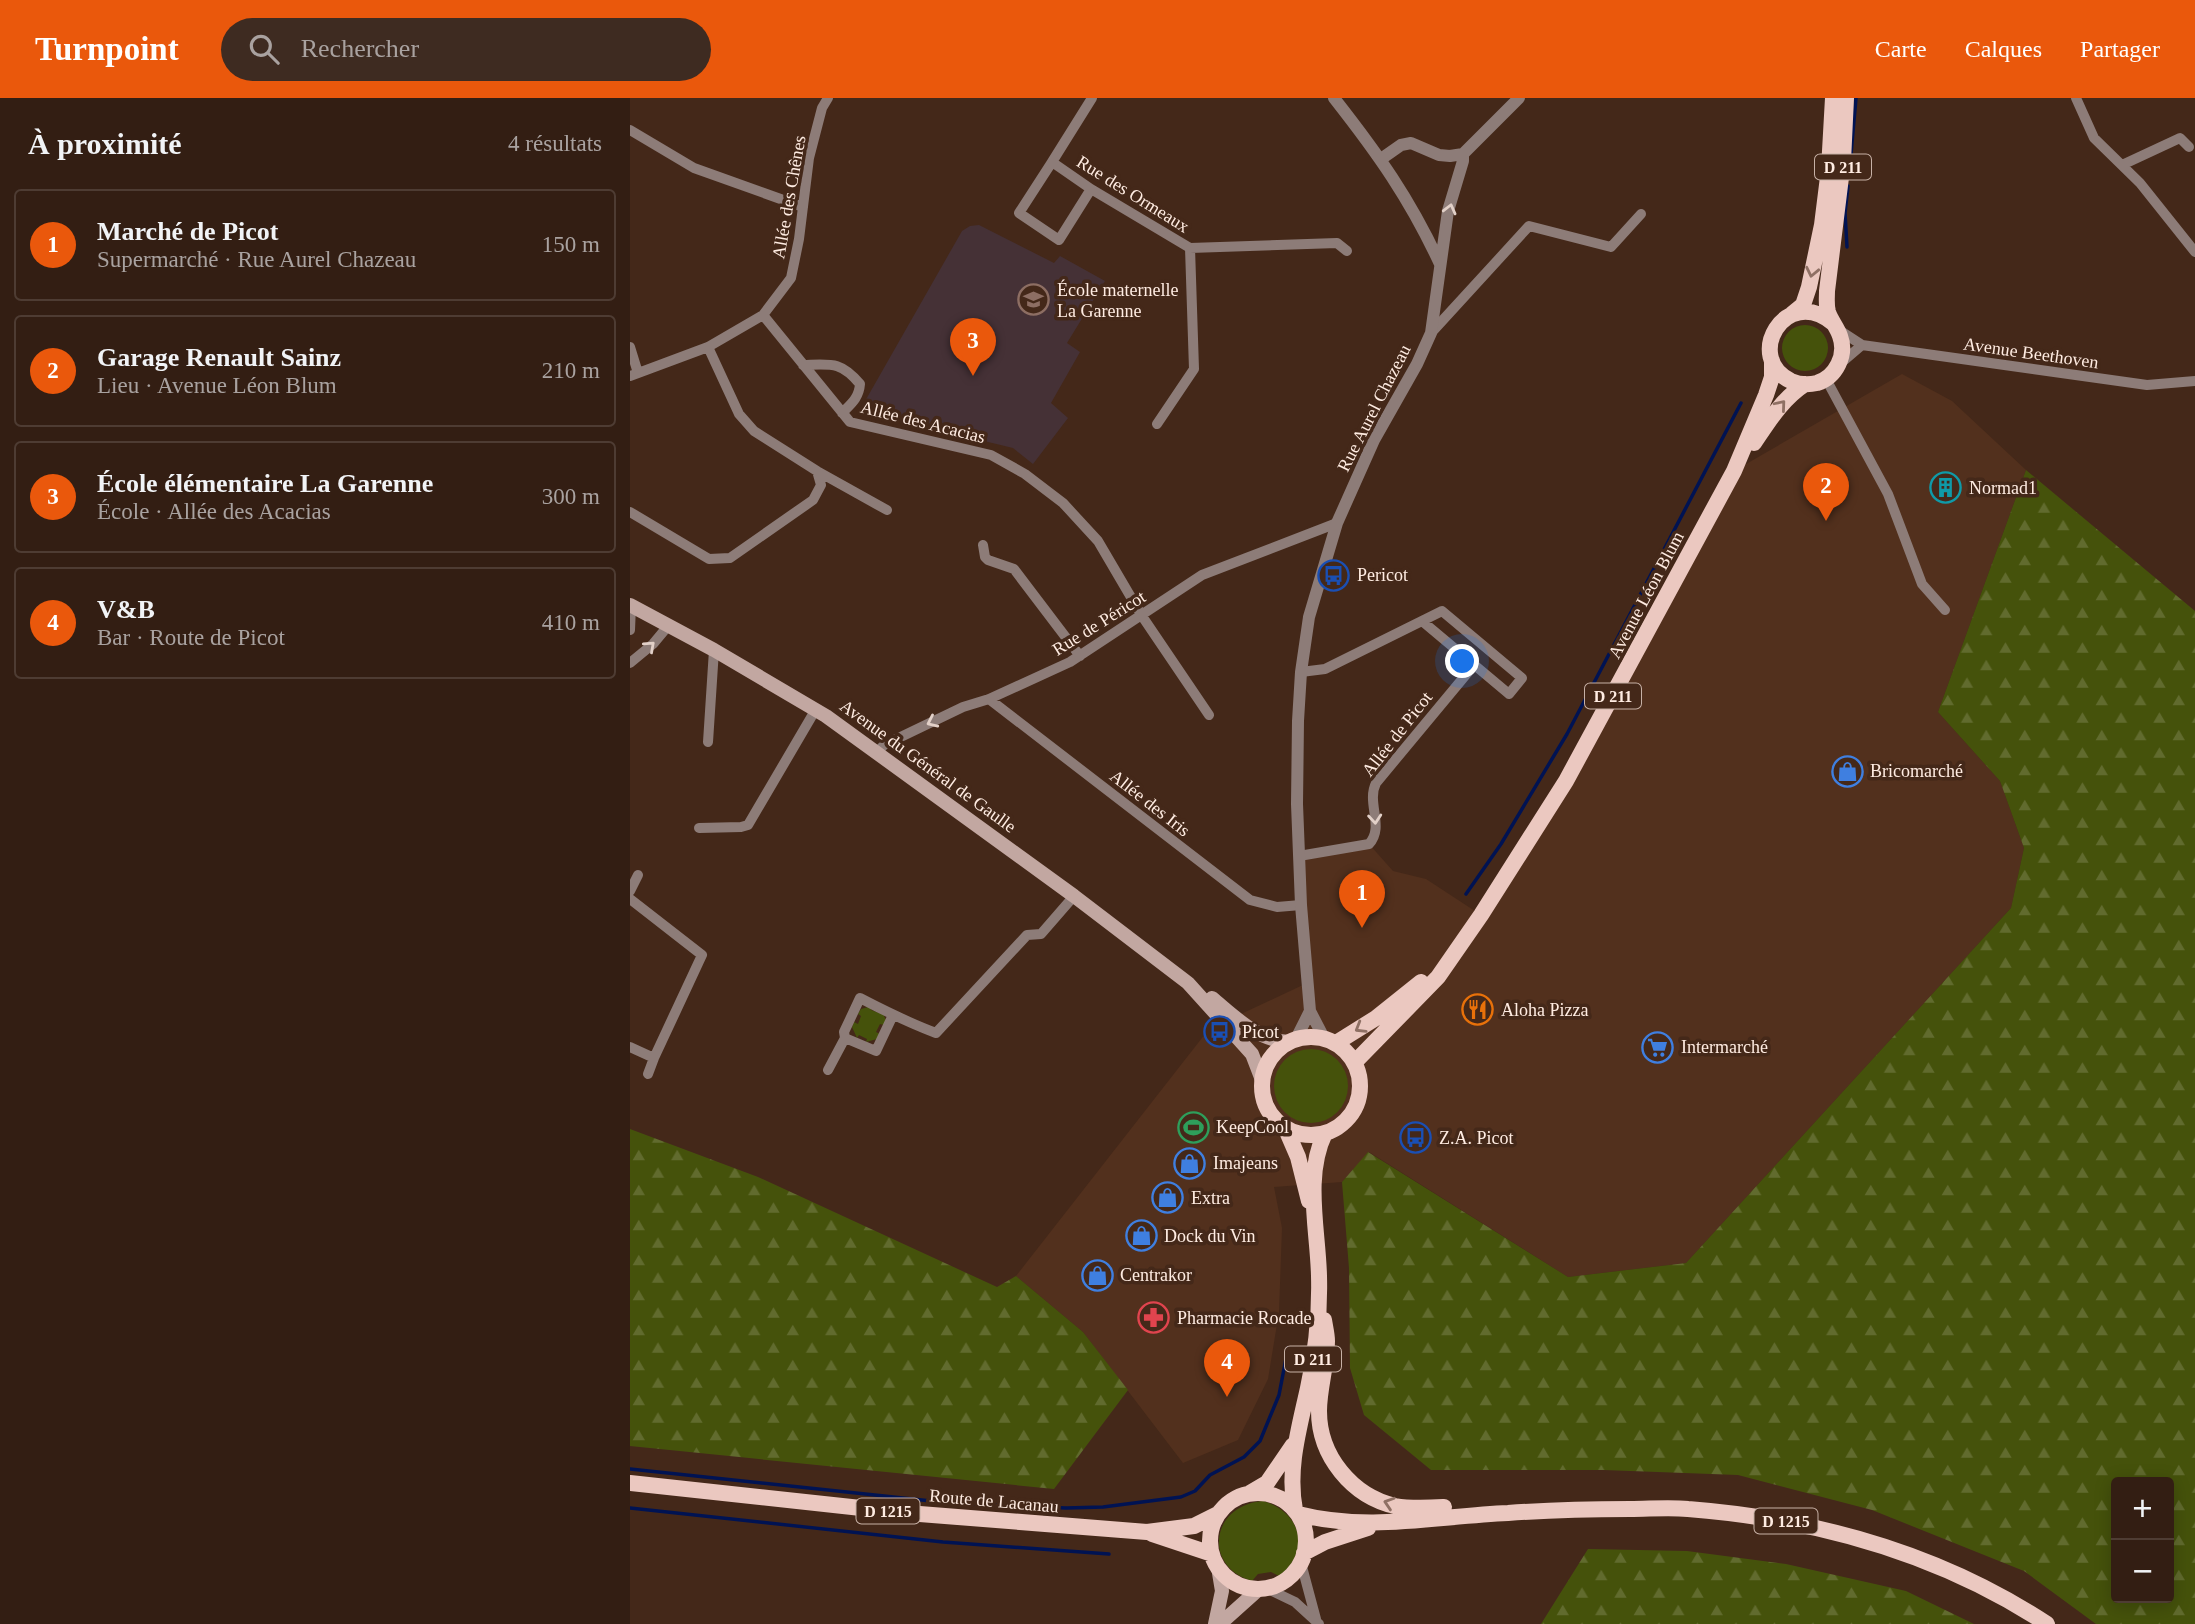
<!DOCTYPE html>
<html lang="fr">
<meta charset="utf-8">
<style>
:root{--surface:#331e13;--page:#3e2b21;--text:#f1f3f6;--muted:#a9a2a0;--line:#4e3c33;--accent:#ea580c}
body{margin:0;font-family:"Times New Roman",serif;background:var(--page);color:var(--text)}
.controls{position:absolute;right:21px;bottom:21px;display:grid;overflow:hidden;border-radius:7px;box-shadow:0 4px 18px #0003}
.controls button{width:63px;height:63px;display:grid;place-items:center;padding:0;border:0;border-bottom:2px solid var(--line);background:var(--surface);color:var(--text);font:35px sans-serif}
.you{position:absolute;left:833px;top:564px;width:24px;height:24px;margin:-18px;border:5px solid #fff;border-radius:50%;background:#1a73e8;box-shadow:0 0 0 10px #1a73e833}
.badge{display:grid;place-items:center;width:46px;height:46px;border-radius:50%;background:var(--accent);color:#fff;font-size:23px;font-weight:700}
.pin{position:absolute;translate:-50% -58px;filter:drop-shadow(0 2px 4px #0008)}
.pin::after{content:'';position:absolute;top:37px;width:24px;height:21px;background:inherit;clip-path:polygon(0 0,100% 0,50% 100%)}
.list{margin:0;padding:0;list-style:none}
h2{display:flex;justify-content:space-between;align-items:center;height:91px;margin:0;padding:0 28px;font-size:30px}
h2 small{font-size:23px;font-weight:400;color:var(--muted)}
.list li{display:grid;grid-template-columns:46px 1fr auto;gap:21px;align-items:center;box-sizing:border-box;height:112px;margin:0 14px 14px;padding:0 14px;border:2px solid var(--line);border-radius:7px}
.list b{display:block;font-size:26px;white-space:nowrap}
.list p{margin:0;font-size:23px;white-space:nowrap;color:var(--muted)}
.list em{font-size:23px;font-style:normal;color:var(--muted)}
.icon{flex:none;width:38px;height:38px;fill:none;stroke:currentColor;stroke-width:2;stroke-linecap:round;stroke-linejoin:round}
.map{position:relative;flex:none;width:1565px;height:1526px;overflow:hidden}
header{display:flex;align-items:center;gap:42px;box-sizing:border-box;height:98px;padding:0 35px;background:var(--accent);color:#fff}
header strong{font-size:33px}
nav{display:flex;gap:38px;margin-inline-start:auto;font-size:24px}
.search{width:490px;height:63px;background:var(--page);display:flex;align-items:center;gap:18px;box-sizing:border-box;padding:0 24px;border-radius:38px;color:var(--muted);font-size:26px}
main{display:flex}
aside{flex:1;background:var(--surface)}
.map>svg:first-child{display:block}
</style>
<header>
<strong>Turnpoint</strong>
<div class="search"><svg class="icon" aria-label="search" viewBox="0 0 24 24"><circle cx="10" cy="10" r="6"/><path d="M15 15l6 6"/></svg>Rechercher</div>
<nav><a>Carte</a><a>Calques</a><a>Partager</a></nav>
</header>
<main>
<aside>
<h2>À proximité<small>4 résultats</small></h2>
<ul class="list">
<li><span class="badge">1</span><div><b>Marché de Picot</b><p>Supermarché · Rue Aurel Chazeau</p></div><em>150 m</em></li>
<li><span class="badge">2</span><div><b>Garage Renault Sainz</b><p>Lieu · Avenue Léon Blum</p></div><em>210 m</em></li>
<li><span class="badge">3</span><div><b>École élémentaire La Garenne</b><p>École · Allée des Acacias</p></div><em>300 m</em></li>
<li><span class="badge">4</span><div><b>V&amp;B</b><p>Bar · Route de Picot</p></div><em>410 m</em></li>
</ul>
</aside>
<div class="map">
<svg width="1565" height="1526" viewBox="0 0 1565 1526">
<defs>
<pattern id="forest-firs" width="22" height="20" patternUnits="userSpaceOnUse" patternTransform="scale(1.75)"><rect width="22" height="20" fill="#45520b"/><path d="M5 1l3.5 6h-7zM16 11l3.5 6h-7z" fill="#616b2e"/></pattern>
</defs>
<rect width="100%" height="100%" fill="#442819"/>
<!-- built -->
<path fill="#52301d" d="M1272,276L1322,303L1396,372L1308,614L1370,683L1394,750L1381,810L1056,1165L938,1179L739,1054L712,1084L644,1089L652,1130L649,1214L638,1281L608,1342L553,1365L453,1234L386,1178L579,931L675,886L669,758L739,746L763,773L796,781L851,817L1104,373Z"/>
<!-- education -->
<path fill="#453136" d="M349,127L424,165L430,158L475,183L437,245L450,254L421,305L438,320L403,366L383,350L321,335L322,331L248,313L246,318H242L234,305L332,133L340,128Z"/>
<!-- grass -->
<path fill="#45520b" d="M1152 250a23 23 0 1 1 46 0a23 23 0 1 1-46 0Z
M242,908L241,912L249,915L251,912L256,922L254,927L250,926L246,934L250,936L247,941L236,944L237,941L229,937L227,940L222,929L224,924L228,926L231,918L228,916L231,911Z
M644 988a37 37 0 1 1 74 0a37 37 0 1 1-74 0Z
M633,1403C671,1414 682,1453 649,1478L641,1474L628,1476L622,1483C572,1468 581,1407 633,1403Z"/>
<!-- forest -->
<path fill="url(#forest-firs)" fill-rule="evenodd" d="M1396,372L1565,513V1526H1466L1394,1473L1242,1412L1108,1377L974,1372H801L734,1317L720,1270L719,1170L712,1084L738,1054L938,1179L1056,1165L1381,810L1394,750L1370,683L1308,614ZM1486,1384H1539V1500H1486Z
M0,1031L128,1079L367,1189L386,1178L453,1234L498,1292L424,1391L0,1348Z
M958,1451L1057,1453L1156,1466L1276,1493L1344,1526H911Z"/>
<g fill="none" stroke-linecap="round" stroke-linejoin="round">
<!-- stream -->
<path stroke="#001353" stroke-width="3.5" d="M1221,56L1226,0
M1217,149L1215,115L1218,88
M836,796L871,746L937,636L1111,305
M0,1371L320,1405L436,1410L473,1409L551,1399L565,1393L580,1377L614,1359L630,1343L649,1297L658,1250
M0,1410L313,1444L479,1456"/>
<!-- minor -->
<path stroke="#8d7c78" stroke-width="10" d="M462,0L422,64L461,91L560,150L564,271L527,326
M1446,0L1464,40L1510,85L1565,154
M0,32L64,70L173,109
M422,64L389,115L429,142L461,91
M1492,67L1550,40L1559,49
M560,150L707,145L717,153
M133,217L220,324L361,357L395,376L433,405L468,443L512,518L579,617
M1209,232L1232,247L1517,287L1565,283
M801,235L899,128L981,149L1011,116
M0,249L8,275
M1211,265L1232,247
M173,267C201,266 211,263 230,286C229,300 221,306 212,315
M0,278L78,249L133,217L161,180L169,141L179,60L192,10L198,0
M1196,281L1258,396L1292,486L1315,512
M187,373L257,412
M0,414L79,461L100,460L183,402L191,387L187,373L124,333L109,316L78,249
M353,447L355,459L358,462L384,471L450,558
M0,532L1,508
M0,565L23,546L38,528
M671,574L695,571L812,513L892,580L879,596L792,523
M359,601L620,802L647,809L671,807
M78,644L84,552
M248,653L254,647L333,609L359,601L440,564L572,477L707,425
M69,730L111,729L118,727L186,611
M669,758L739,746C755,729 736,705 746,685L844,567
M0,793L8,777
M0,801L72,857L24,960L0,949
M263,917L246,953L215,940L214,934L230,900C255,913 279,925 306,935L397,837L411,836L444,798
M198,972L215,940
M18,976L24,960
M671,1465L686,1521
M636,1490L665,1504L689,1526"/>
<!-- tertiary -->
<path stroke="#8d7c78" stroke-width="12" d="M704,0C748,56 780,101 810,166
M751,61L771,47L781,45L809,57L820,58L833,56L889,0
M694,940L680,913L671,807L667,706L668,623L671,574L679,519L707,425L744,342L787,266L801,235L818,113L833,63V56
M666,941L680,913"/>
<!-- secondary -->
<path stroke="#c2a7a1" stroke-width="14" d="M0,507L84,552L196,618L444,798L558,885L622,956L632,982
M582,900C606,920 627,942 659,944
M585,1526L592,1493L588,1469
M590,1526L629,1491"/>
<!-- primary -->
<path stroke="#ebc8c0" stroke-width="16" d="M1162,216L1173,207L1179,189L1192,127L1199,71L1203,0
M1203,225C1155,186 1113,260 1161,283C1168,286 1178,287 1187,285C1206,279 1217,257 1210,238C1207,229 1201,223 1198,214C1196,207 1197,200 1197,193L1213,63L1216,0
M1124,345C1139,323 1152,301 1175,286
M632 988a49 49 0 1 1 98 0a49 49 0 1 1-98 0Z
M706,945L746,920L791,884
M725,964L808,879L851,817L936,683L1104,373L1136,297L1142,279V263
M655,1029L668,1059L679,1103
M694,1222C695,1229 697,1236 697,1243C697,1267 689,1290 689,1313C689,1358 722,1398 765,1408C781,1411 797,1410 814,1409
M0,1385L277,1415L517,1434L564,1428L588,1416
M620,1395L637,1385L663,1347
M580 1443a48 48 0 1 1 96 0a48 48 0 1 1-96 0Z
M665,1412C657,1371 669,1331 678,1290C686,1254 690,1216 689,1178C688,1132 674,1078 695,1035
M668,1416C738,1434 807,1418 878,1415C919,1412 959,1411 1000,1411C1019,1411 1039,1409 1058,1411C1185,1421 1309,1455 1417,1526
M522,1436L582,1456
M674,1455L695,1444L738,1430"/>
</g>
<!-- one-way arrows -->
<defs><path id="oneway-chevron" d="M-2-3.5L2.5 0L-2 3.5" fill="none" stroke-width="1.6" stroke-linecap="round" stroke-linejoin="round" transform="scale(1.75)"/></defs>
<g stroke="#e2d0c8">
<use href="#oneway-chevron" transform="translate(820 111) rotate(-76)"/>
<use href="#oneway-chevron" transform="translate(20 548) rotate(-42)"/>
<use href="#oneway-chevron" transform="translate(302 624) rotate(155)"/>
<use href="#oneway-chevron" transform="translate(745 721) rotate(85)"/>
</g>
<g stroke="#8f7064">
<use href="#oneway-chevron" transform="translate(1182 174) rotate(102)"/>
<use href="#oneway-chevron" transform="translate(1151 307) rotate(-50)"/>
<use href="#oneway-chevron" transform="translate(730 930) rotate(149)"/>
<use href="#oneway-chevron" transform="translate(759 1405) rotate(-162)"/>
</g>
<!-- icons -->
<defs>
<symbol id="school-ring" viewBox="-11 -11 22 22"><circle r="9.5" fill="#442819" stroke="#8d6e63" stroke-width="1.5"/><path d="M0-5L7-2L0 1L-7-2ZM-4 1L0 2.5L4 1V4Q0 6-4 4Z" fill="#8d6e63"/></symbol>
<symbol id="building-ring" viewBox="-11 -11 22 22"><circle r="9.5" fill="#442819" stroke="#0f9aa8" stroke-width="1.5"/><path d="M-4-6H4V6H1V3H-1V6H-4ZM-2.5-4.3h1.7v1.8h-1.7ZM.8-4.3h1.7v1.8H.8ZM-2.5-1h1.7V.8h-1.7ZM.8-1h1.7V.8H.8Z" fill="#0f9aa8"/></symbol>
<symbol id="bus-ring" viewBox="-11 -11 22 22"><circle r="9.5" fill="#442819" stroke="#1a4fb4" stroke-width="1.5"/><path d="M-5-6H5V4H4V6H2V4H-2V6H-4V4H-5ZM-3.5-4V0h7V-4ZM-3.5 1.2v1.5H-2V1.2ZM2 1.2v1.5H3.5V1.2Z" fill="#1a4fb4"/></symbol>
<symbol id="shop-ring" viewBox="-11 -11 22 22"><circle r="9.5" fill="#442819" stroke="#3f7fe0" stroke-width="1.5"/><path d="M-5-2.5h2.3a2.7 3.5 0 0 1 5.4 0H5L5.5 6h-11ZM-1.5-2.5h3a1.5 2.3 0 0 0-3 0Z" fill="#3f7fe0"/></symbol>
<symbol id="restaurant-ring" viewBox="-11 -11 22 22"><circle r="9.5" fill="#442819" stroke="#e8710a" stroke-width="1.5"/><path d="M-5-6h1v4h1v-4h1v4h1v-4h1v5L-1.5 .5V6h-2V.5L-5-1ZM5-6V6H3V1.5H1.5Q1.5-4 5-6Z" fill="#e8710a"/></symbol>
<symbol id="supermarket-ring" viewBox="-11 -11 22 22"><circle r="9.5" fill="#442819" stroke="#3f7fe0" stroke-width="1.5"/><path d="M-6-5.5h2.5l.6 2H6L4.5 2H-2.5L-4.4-4H-6ZM-1.5 3.2a1.3 1.3 0 1 0 .1 0ZM3 3.2a1.3 1.3 0 1 0 .1 0Z" fill="#3f7fe0"/></symbol>
<symbol id="stadium-ring" viewBox="-11 -11 22 22"><circle r="9.5" fill="#442819" stroke="#2e9e5b" stroke-width="1.5"/><path d="M0-5a6.5 5 0 1 0 0 10a6.5 5 0 1 0 0-10ZM-3.5-1.8h7v3.6h-7Z" fill="#2e9e5b"/></symbol>
<symbol id="pharmacy-ring" viewBox="-11 -11 22 22"><circle r="9.5" fill="#442819" stroke="#e0444e" stroke-width="1.5"/><path d="M-2-6h4v4h4v4h-4v4h-4v-4h-4v-4h4Z" fill="#e0444e"/></symbol>
</defs>
<g fill-rule="evenodd">
<use href="#school-ring" x="386" y="184" width="35" height="35"/>
<use href="#building-ring" x="1298" y="372" width="35" height="35"/>
<use href="#bus-ring" x="686" y="460" width="35" height="35"/>
<use href="#shop-ring" x="1200" y="656" width="35" height="35"/>
<use href="#restaurant-ring" x="830" y="894" width="35" height="35"/>
<use href="#bus-ring" x="572" y="916" width="35" height="35"/>
<use href="#supermarket-ring" x="1010" y="932" width="35" height="35"/>
<use href="#stadium-ring" x="546" y="1012" width="35" height="35"/>
<use href="#bus-ring" x="768" y="1022" width="35" height="35"/>
<use href="#shop-ring" x="542" y="1048" width="35" height="35"/>
<use href="#shop-ring" x="520" y="1082" width="35" height="35"/>
<use href="#shop-ring" x="494" y="1120" width="35" height="35"/>
<use href="#shop-ring" x="450" y="1160" width="35" height="35"/>
<use href="#pharmacy-ring" x="506" y="1202" width="35" height="35"/>
</g>
<g text-anchor="middle" dominant-baseline="central" stroke-width="7" stroke-linejoin="round" paint-order="stroke">
<!-- shield labels -->
<g fill="#442819" stroke="#c7b1a6" stroke-width="2">
<rect x="1185" y="56.5" width="56" height="25" rx="5"/>
<rect x="955" y="585.5" width="56" height="25" rx="5"/>
<rect x="655" y="1248.5" width="56" height="25" rx="5"/>
<rect x="226.5" y="1400.5" width="63" height="25" rx="5"/>
<rect x="1124.5" y="1410.5" width="63" height="25" rx="5"/>
</g>
<g font-size="16" font-weight="bold" fill="#ffece2">
<text x="1213" y="69">D 211</text>
<text x="983" y="598">D 211</text>
<text x="683" y="1261">D 211</text>
<text x="258" y="1413">D 1215</text>
<text x="1156" y="1423">D 1215</text>
</g>
<!-- street labels -->
<g font-size="18" fill="#ffece2" stroke="#442819">
<text transform="translate(503 96) rotate(32)">Rue des Ormeaux</text>
<text transform="translate(159 99) rotate(-80)">Allée des Chênes</text>
<text transform="translate(1401 255) rotate(8)">Avenue Beethoven</text>
<text transform="translate(744 310) rotate(-63)">Rue Aurel Chazeau</text>
<text transform="translate(293 324) rotate(14)">Allée des Acacias</text>
<text transform="translate(1016 497) rotate(-62)">Avenue Léon Blum</text>
<text transform="translate(469 525) rotate(-32)">Rue de Péricot</text>
<text transform="translate(767 636) rotate(-52)">Allée de Picot</text>
<text transform="translate(298 668) rotate(36)">Avenue du Général de Gaulle</text>
<text transform="translate(520 705) rotate(38)">Allée des Iris</text>
<text transform="translate(364 1403) rotate(5)">Route de Lacanau</text>
</g>
<!-- poi labels -->
<g font-size="18" fill="#ffece2" stroke="#442819" text-anchor="start">
<text x="427" y="192">École maternelle<tspan x="427" dy="21">La Garenne</tspan></text>
<text x="1339" y="390">Normad1</text>
<text x="727" y="477">Pericot</text>
<text x="1240" y="673">Bricomarché</text>
<text x="871" y="912">Aloha Pizza</text>
<text x="612" y="934">Picot</text>
<text x="1051" y="949">Intermarché</text>
<text x="586" y="1029">KeepCool</text>
<text x="809" y="1040">Z.A. Picot</text>
<text x="583" y="1065">Imajeans</text>
<text x="561" y="1100">Extra</text>
<text x="534" y="1138">Dock du Vin</text>
<text x="490" y="1177">Centrakor</text>
<text x="547" y="1220">Pharmacie Rocade</text>
</g>
</g>
</svg>
<div class="controls">
<button>+</button>
<button>−</button>
</div>
<div class="you"></div>
<div class="pin badge" style="left:732px;top:830px">1</div>
<div class="pin badge" style="left:1196px;top:423px">2</div>
<div class="pin badge" style="left:343px;top:278px">3</div>
<div class="pin badge" style="left:597px;top:1299px">4</div>
</div>
</main>
